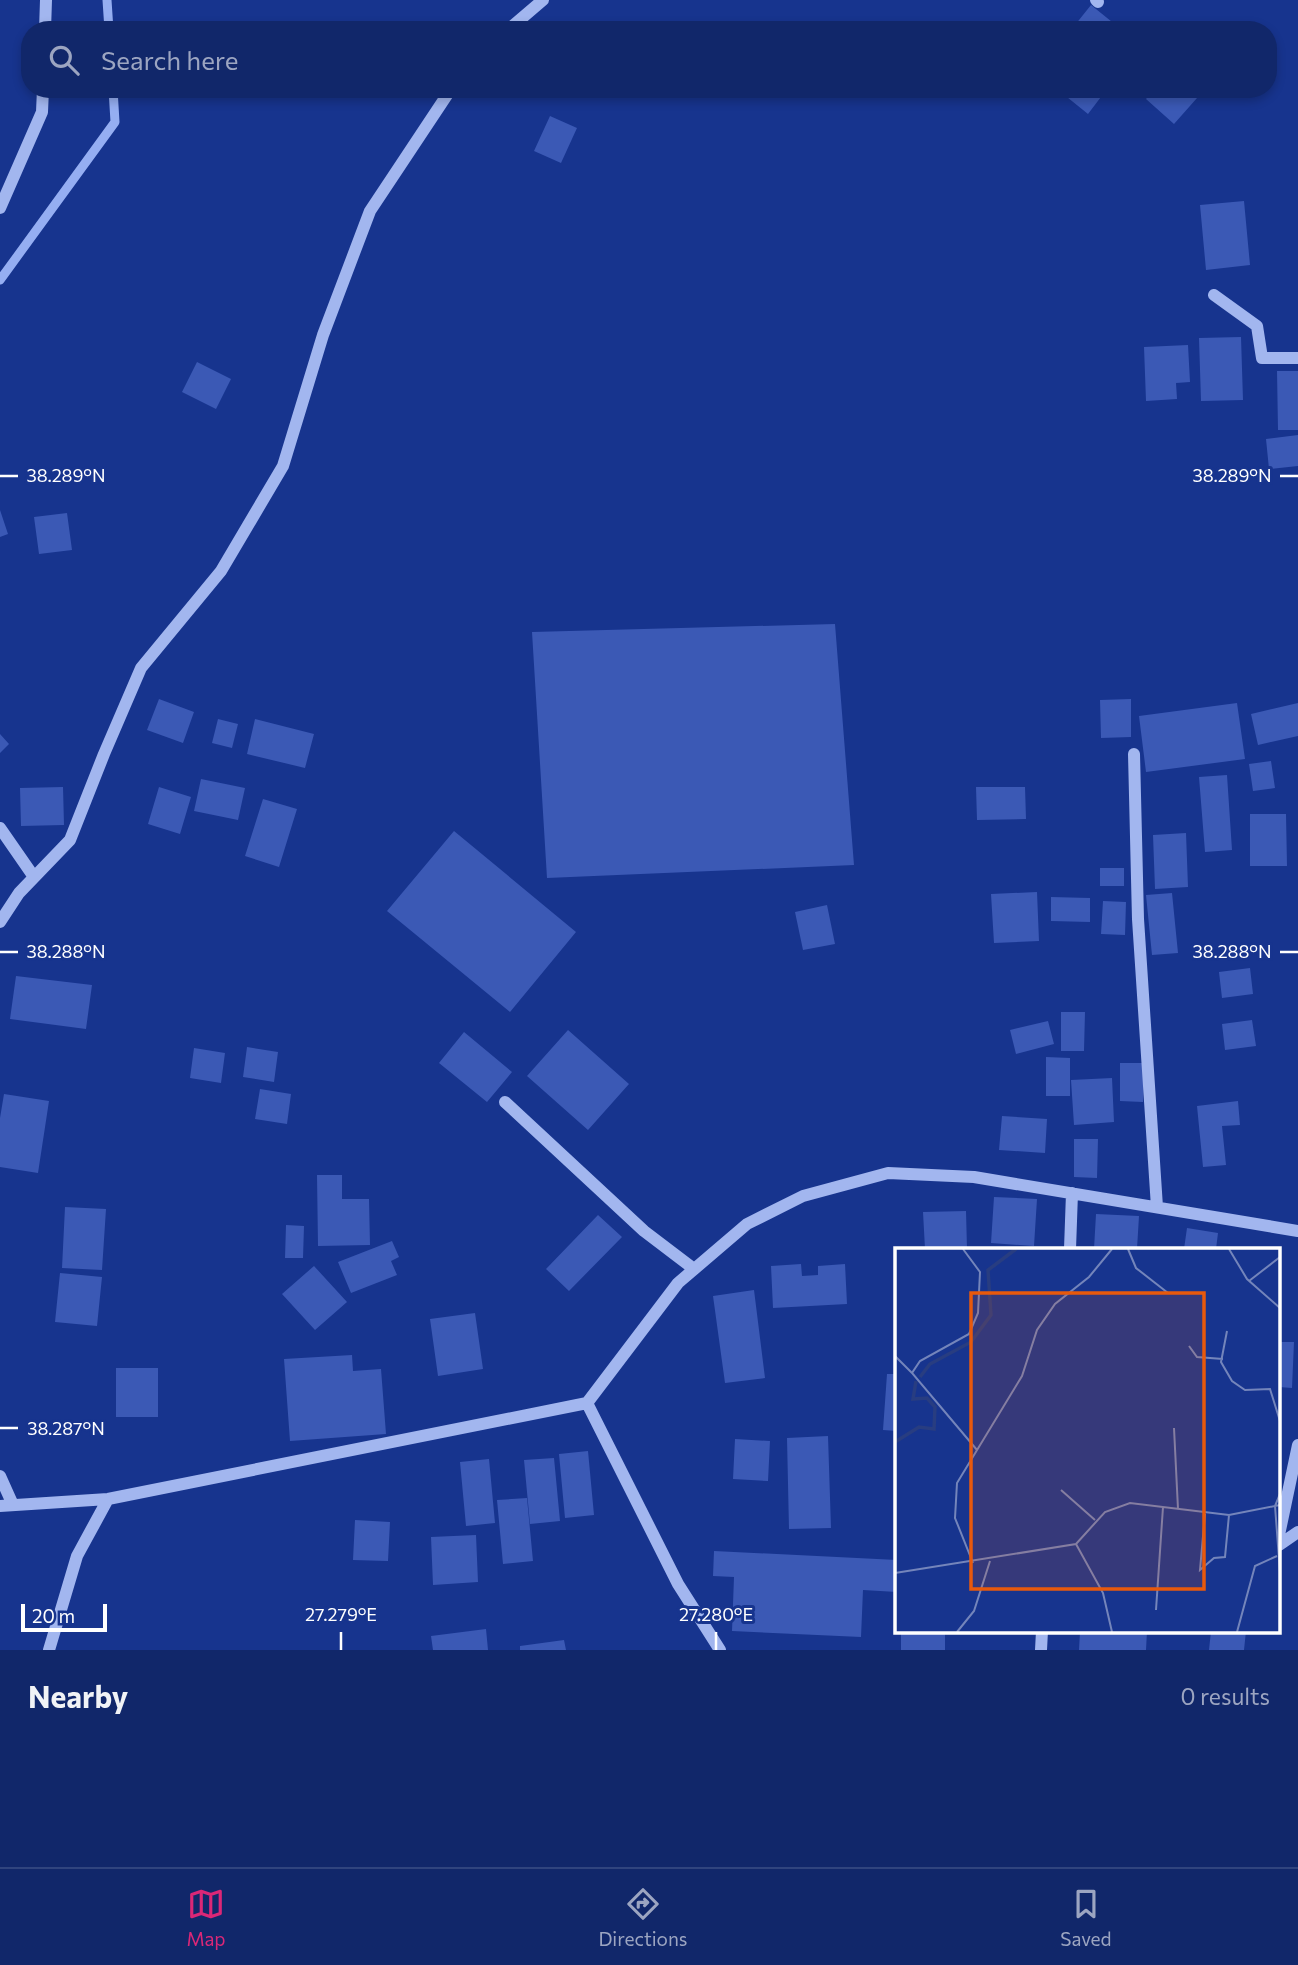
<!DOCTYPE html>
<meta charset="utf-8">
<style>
:root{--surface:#11276a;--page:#1e3372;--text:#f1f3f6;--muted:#9ca5c1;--line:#30447e;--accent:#db2777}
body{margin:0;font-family:Commissioner,sans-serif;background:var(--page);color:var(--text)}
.scale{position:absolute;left:21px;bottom:18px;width:86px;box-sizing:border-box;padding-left:7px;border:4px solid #fff;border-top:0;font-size:19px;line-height:24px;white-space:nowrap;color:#fff;-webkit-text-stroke:5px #17348e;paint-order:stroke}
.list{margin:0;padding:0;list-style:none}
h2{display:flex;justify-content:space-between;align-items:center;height:91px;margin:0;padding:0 28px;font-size:30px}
h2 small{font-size:23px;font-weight:400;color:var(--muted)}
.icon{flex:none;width:38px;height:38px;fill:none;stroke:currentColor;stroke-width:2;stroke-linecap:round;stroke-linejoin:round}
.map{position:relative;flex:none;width:1298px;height:1650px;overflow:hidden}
.search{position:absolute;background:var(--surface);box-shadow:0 4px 10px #0003;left:21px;right:21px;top:21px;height:77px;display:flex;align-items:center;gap:18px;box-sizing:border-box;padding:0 24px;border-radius:28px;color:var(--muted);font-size:26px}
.sheet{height:217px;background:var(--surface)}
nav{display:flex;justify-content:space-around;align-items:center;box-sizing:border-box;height:98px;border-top:2px solid var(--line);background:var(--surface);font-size:19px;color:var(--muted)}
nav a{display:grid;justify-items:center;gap:4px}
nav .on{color:var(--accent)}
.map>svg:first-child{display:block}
</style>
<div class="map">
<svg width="1298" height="1650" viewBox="0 0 1298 1650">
<rect width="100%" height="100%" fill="#17348e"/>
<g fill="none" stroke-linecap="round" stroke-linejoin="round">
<!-- stream -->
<path stroke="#95aef2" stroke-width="9" d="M107,0L109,30
M0,280L115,122L113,89"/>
</g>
<!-- building -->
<path fill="#3b59b5" d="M1091,5L1122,30H1071Z
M1057,89H1107L1088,114Z
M1154,89H1205L1174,124L1146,99Z
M550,116L577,128L561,163L534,151Z
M1244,201L1250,265L1206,270L1200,205Z
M1241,337L1243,400L1201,401L1199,338Z
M1188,345L1190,382L1176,383L1177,399L1146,401L1144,347Z
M197,362L231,379L216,409L182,392Z
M1277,371H1298V430H1278Z
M1298,435V466L1269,469L1266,439Z
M0,510L8,534L0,537Z
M67,513L72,550L39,554L34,517Z
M835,624L854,865L547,878L532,632Z
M159,699L194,712L183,743L147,730Z
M1131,699V737L1101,738L1100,700Z
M1237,703L1245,759L1146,772L1139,716Z
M1298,703V736L1258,745L1251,714Z
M218,719L238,724L232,748L212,743Z
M255,719L314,734L305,768L247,754Z
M0,734L9,744L0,753Z
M1271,761L1275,788L1253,791L1249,764Z
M1227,775L1232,850L1205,852L1199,777Z
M201,779L245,788L238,820L194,811Z
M63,787L64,825L21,826L20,788Z
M159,787L191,797L180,834L148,824Z
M976,787H1025L1026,819L977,820Z
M263,799L297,809L279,867L245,856Z
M1250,814H1286L1287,866H1250Z
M454,831L576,932L510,1012L387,911Z
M1186,833L1188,887L1155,889L1153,835Z
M1100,868H1124V886H1100Z
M1037,892L1039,941L994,943L991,894Z
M1172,893L1178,953L1152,955L1146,895Z
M1051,897L1090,898V922L1051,921Z
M1103,901L1126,902L1125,935L1101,934Z
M827,905L835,944L803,950L795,912Z
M1250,968L1253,994L1222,998L1219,972Z
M16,976L92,985L86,1029L10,1019Z
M1061,1012H1085L1084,1051H1061Z
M1252,1020L1256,1046L1225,1050L1222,1024Z
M1048,1021L1054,1044L1016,1054L1010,1030Z
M568,1030L629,1084L588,1130L527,1076Z
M464,1032L512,1072L487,1102L439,1063Z
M247,1047L278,1052L274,1082L243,1077Z
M194,1048L225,1053L221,1083L190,1078Z
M1046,1057L1070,1058V1096H1046Z
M1120,1063H1144L1143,1102L1120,1101Z
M1112,1078L1114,1122L1074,1125L1071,1080Z
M260,1089L291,1094L287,1124L255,1119Z
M4,1094L49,1101L38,1173L0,1167V1118Z
M1238,1101L1240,1125L1222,1126L1226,1165L1203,1167L1197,1106Z
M1002,1116L1047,1119L1045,1153L999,1150Z
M1074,1139H1098L1097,1178L1074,1177Z
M317,1175H342V1199H369L370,1245L318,1246Z
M994,1197L1037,1199L1034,1246L991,1243Z
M65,1207L106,1209L102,1270L62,1268Z
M966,1211L967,1249H925L923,1212Z
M1096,1214L1139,1216L1137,1249H1094Z
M598,1215L622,1237L569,1291L546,1269Z
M286,1225L304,1226L303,1258H285Z
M1187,1228L1218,1233L1216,1249H1184Z
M392,1241L399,1257L391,1261L397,1275L351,1293L338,1262Z
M801,1264L802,1276L818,1275V1266L845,1264L847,1304L773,1308L771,1266Z
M314,1266L347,1302L315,1330L282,1294Z
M60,1273L102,1277L97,1326L55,1322Z
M754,1290L765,1378L725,1383L713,1296Z
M475,1313L483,1369L438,1376L430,1319Z
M1279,1342H1294L1292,1388L1279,1387Z
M352,1355L353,1371L381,1369L386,1434L290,1441L284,1359Z
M116,1368H158V1417H116Z
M887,1374H897V1431L883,1430Z
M828,1436L831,1528L789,1529L787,1438Z
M735,1439L770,1441L768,1481L733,1479Z
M588,1451L594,1515L565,1518L559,1454Z
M554,1458L560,1521L530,1524L524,1460Z
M489,1459L495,1523L466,1526L460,1462Z
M527,1498L533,1561L503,1564L497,1500Z
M355,1520L390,1522L388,1561L353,1560Z
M476,1535L478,1582L433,1585L431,1537Z
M714,1551L897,1560V1592L863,1590L861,1637L732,1631L734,1577L713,1576Z
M486,1629L488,1650H433L431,1636Z
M901,1631H945V1650H901Z
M1119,1631H1147L1146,1650H1079L1080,1632L1119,1634Z
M1211,1631H1246L1244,1650H1209Z
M564,1640L566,1650H520V1646Z"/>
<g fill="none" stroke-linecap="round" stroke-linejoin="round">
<!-- minor -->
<path stroke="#a2b6ef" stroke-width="12" d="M1096,0L1098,2
M45,30L46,0
M508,30L543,0
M0,208L42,112L43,89
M1214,295L1257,326L1262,358H1298
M1134,754L1138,919L1157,1207
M0,828L34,877
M0,922L19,893L70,840L104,754L141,668L221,571L283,466L323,335L370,211L451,89
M505,1102L644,1231L694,1269
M1070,1249L1072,1193
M587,1403L678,1584L720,1650
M0,1476L13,1505
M0,1506L108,1499L587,1403L678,1283L747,1224L803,1196L888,1173L974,1177L1298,1231
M1279,1535L1298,1445
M1279,1545L1298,1532
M49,1650L77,1556L108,1499
M1041,1650L1042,1631"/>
</g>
<!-- ticks -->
<path fill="none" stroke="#fff" stroke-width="2.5" d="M0,476H18M1280,476H1298M0,952H18M1280,952H1298M0,1428H18M341,1632V1650M716,1632V1650"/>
<!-- overview -->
<g transform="translate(895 1248)">
<rect width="385" height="385" fill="#17348e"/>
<path fill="none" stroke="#283d81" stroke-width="3.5" d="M25,129L35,116L76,94L96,67L93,22L121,1M0,194L24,179L39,181L40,159L32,150L18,151L21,133"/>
<path fill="none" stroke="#7485bb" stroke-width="2" d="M68,1L85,24L83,65L74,86L25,113L17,125L82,202M233,1L241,20L273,45M334,1L352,31L385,60M354,33L385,9M332,83L326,114L337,133L350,142L375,141L385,173M294,98L302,109L328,111M0,108L17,125M279,180L283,261M166,242L200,272M385,246L380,258L385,324M310,266L305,322L319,310L330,309L334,267M181,296L208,345L217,384M78,315L60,270L62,235L127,128L142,82L160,56L194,29L217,1M0,325L181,296L210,264L235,255L334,267L385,257M261,362L268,259M62,384L79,363L95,313M342,384L360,318L382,308"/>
<path fill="#e8590c" fill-opacity="0.15" stroke="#e8590c" stroke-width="3.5" d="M76,45H309V341H76Z"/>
<rect width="385" height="385" fill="none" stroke="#fff" stroke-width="3.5"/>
</g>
<g font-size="18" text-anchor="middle" fill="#fff" stroke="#17348e" stroke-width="6" stroke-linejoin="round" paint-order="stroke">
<text x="66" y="482">38.289°N</text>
<text x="1232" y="482">38.289°N</text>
<text x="66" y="958">38.288°N</text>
<text x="1232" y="958">38.288°N</text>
<text x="66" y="1435">38.287°N</text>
<text x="341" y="1621">27.279°E</text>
<text x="716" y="1621">27.280°E</text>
</g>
</svg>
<div class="scale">20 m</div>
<div class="search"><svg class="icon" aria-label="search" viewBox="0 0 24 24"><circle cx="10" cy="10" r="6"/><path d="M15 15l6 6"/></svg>Search here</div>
</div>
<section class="sheet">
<h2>Nearby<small>0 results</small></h2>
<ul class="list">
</ul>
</section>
<nav>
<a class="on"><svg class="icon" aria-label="map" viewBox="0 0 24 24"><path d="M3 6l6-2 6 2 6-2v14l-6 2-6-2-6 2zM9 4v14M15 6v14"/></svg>Map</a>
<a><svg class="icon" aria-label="directions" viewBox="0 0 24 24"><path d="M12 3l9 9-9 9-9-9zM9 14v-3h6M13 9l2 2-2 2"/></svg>Directions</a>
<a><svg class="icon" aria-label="saved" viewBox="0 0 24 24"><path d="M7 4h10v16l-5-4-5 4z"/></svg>Saved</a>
</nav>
